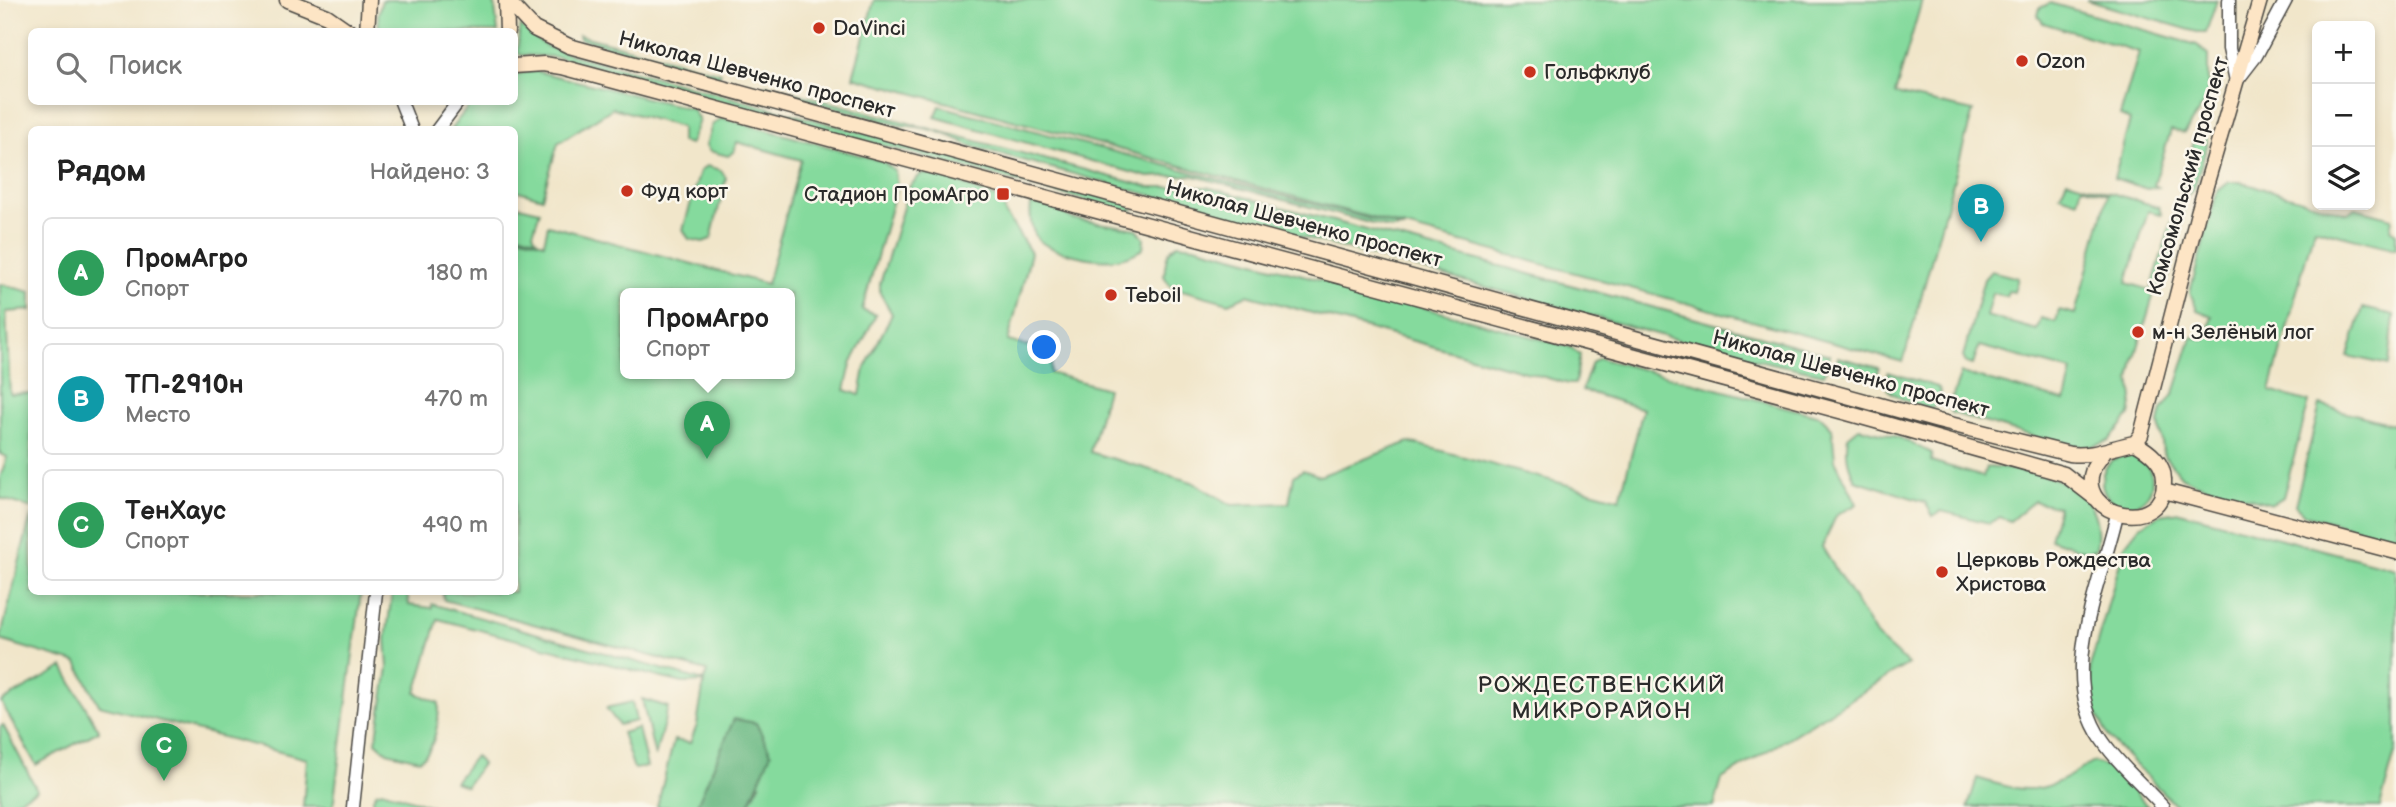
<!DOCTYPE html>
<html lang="ru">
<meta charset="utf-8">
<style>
:root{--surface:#fff;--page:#f2f2f2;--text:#222;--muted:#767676;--line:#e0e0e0;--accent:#0b8043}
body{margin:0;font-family:"Balsamiq Sans",sans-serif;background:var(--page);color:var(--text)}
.controls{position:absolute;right:21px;top:21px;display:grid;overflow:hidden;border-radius:10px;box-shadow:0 4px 10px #0003}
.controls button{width:63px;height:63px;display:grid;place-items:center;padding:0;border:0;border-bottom:2px solid var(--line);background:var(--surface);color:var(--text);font:35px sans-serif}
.you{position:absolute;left:1045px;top:348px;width:24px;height:24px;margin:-18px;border:5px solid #fff;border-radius:50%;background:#1a73e8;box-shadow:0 0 0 10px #1a73e833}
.badge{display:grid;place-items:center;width:46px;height:46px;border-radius:50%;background:var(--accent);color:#fff;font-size:23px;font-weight:700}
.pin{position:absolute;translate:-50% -58px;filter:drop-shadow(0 2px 4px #0008)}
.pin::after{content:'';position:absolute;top:37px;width:24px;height:21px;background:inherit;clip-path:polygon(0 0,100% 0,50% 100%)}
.popup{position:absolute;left:620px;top:288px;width:175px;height:91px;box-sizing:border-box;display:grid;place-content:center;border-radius:10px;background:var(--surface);filter:drop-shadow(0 2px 5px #0005);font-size:23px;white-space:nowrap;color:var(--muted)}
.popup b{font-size:26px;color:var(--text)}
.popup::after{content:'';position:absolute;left:50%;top:100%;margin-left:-14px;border:14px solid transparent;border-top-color:var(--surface)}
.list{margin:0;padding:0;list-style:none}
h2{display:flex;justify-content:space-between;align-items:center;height:91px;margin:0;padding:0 28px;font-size:30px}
h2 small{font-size:23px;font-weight:400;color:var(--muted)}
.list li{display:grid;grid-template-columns:46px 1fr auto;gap:21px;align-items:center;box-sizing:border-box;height:112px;margin:0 14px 14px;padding:0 14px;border:2px solid var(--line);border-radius:10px}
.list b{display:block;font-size:26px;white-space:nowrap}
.list p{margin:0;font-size:23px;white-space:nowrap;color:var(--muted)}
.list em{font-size:23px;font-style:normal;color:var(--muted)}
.icon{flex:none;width:38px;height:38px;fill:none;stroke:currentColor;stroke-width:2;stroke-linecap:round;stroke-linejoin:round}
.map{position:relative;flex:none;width:2396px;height:807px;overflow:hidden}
.search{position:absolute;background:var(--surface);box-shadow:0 4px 10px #0003;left:28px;top:28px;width:490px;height:77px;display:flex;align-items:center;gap:18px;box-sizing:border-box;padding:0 24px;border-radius:10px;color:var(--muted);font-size:26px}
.panel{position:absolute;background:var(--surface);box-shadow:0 4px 10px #0003;left:28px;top:126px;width:490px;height:469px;border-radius:10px}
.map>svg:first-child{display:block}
</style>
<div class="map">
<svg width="2396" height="807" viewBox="0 0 2396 807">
<rect width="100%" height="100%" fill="#fbf7ec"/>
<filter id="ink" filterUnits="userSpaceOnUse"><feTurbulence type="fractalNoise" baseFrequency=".0143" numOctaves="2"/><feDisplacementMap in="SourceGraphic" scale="14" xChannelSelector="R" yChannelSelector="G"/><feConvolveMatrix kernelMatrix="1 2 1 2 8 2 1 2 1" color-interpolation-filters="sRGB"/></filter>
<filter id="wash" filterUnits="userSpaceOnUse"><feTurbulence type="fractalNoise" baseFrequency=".00686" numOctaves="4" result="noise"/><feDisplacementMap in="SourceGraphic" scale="28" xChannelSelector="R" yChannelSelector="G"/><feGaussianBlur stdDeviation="1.57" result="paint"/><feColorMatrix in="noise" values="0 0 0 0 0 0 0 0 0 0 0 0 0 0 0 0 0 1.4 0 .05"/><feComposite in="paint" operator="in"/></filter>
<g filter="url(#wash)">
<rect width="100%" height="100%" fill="#f1e6ca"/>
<!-- green -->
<path fill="#85da9d" stroke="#588264" stroke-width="2" fill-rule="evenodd" d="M382,0H494L498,32L379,31L378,14Z
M874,0H1922L1895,94L1973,111L1903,362L853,77Z
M2086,0H2217L2206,32H2197Z
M2050,3L2197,45L2208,54V98L2184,133L2171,130L2154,185L2158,187L2147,189L2114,178L2130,120L2120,116L2139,52L2043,23L2038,15L2040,8Z
M520,26L546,46L573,55L1128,204L1134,210L1127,212L558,57L520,55L517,51Z
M579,35L721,73L718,77L580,39Z
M535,71L692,109L699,120L690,144L681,142V127L613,108L558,143L542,198L515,190L514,130H450L472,102H514L515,74Z
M766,85L1149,187H1207L1830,355L1824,374L1733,355L968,145C946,132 923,126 897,125L764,88Z
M940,106L1404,228L1392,229L1191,175L1148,177L935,117Z
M722,118L882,161L895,171L897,186L862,310L876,315L851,364L845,390L860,395L865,368L892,314L880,293V284L909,187L921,174C953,174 974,193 1003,199L1005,213L1031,253L1008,341L1053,353L1050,373L1107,389L1090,452L1192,482L1232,505L1289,503L1294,476L1303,470L1320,476L1409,442L1620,499L1643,409L1582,390L1592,363L1599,358L1820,416L1832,428L1835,460L1857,504L1836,516L1822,547L1878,638L1908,664L1722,779L1714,807H748L760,784L705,790L696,807H657L674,740L690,743L697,725L704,682L683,683L658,677L438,619L416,693L439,703C439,720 435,752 419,760L387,752L376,742L388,668L386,639L392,592H407L409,605L432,608V604L704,681L707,671L444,600L442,592H514L515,235L544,243L548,225L767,284L801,160L737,142L734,152L728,156L709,151L706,145L712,125ZM625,293H789V373H625Z
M2200,135L2207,139V146L2194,188L2188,195L2182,197L2179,190L2194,142Z
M706,166L721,170L726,178L711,239L703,242L689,239L683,230L700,171Z
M2067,180L2159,207L2161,214L2148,211L2127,283L2151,290L2174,214L2177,209L2183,212L2169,276L2154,293L2134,361L2130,379L2133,398L2130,415L2109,441L2088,448L2063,445L1952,413L1949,407L1961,373L2065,401L2072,371L1979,346L1973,365L1966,363L1963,357L1984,279L1991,271L2018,278L2014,292L2008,291L2006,296L1992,293L1986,316L2037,330L2041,318L2056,322L2059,310L2075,314L2108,194L2082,186L2078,201L2060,195Z
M2229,182H2240L2347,213L2356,208L2392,218L2390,229L2396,233V249L2314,228L2270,391L2309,402L2283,497L2272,504L2197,484L2182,477L2164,456L2159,423L2162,410L2174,393L2192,337L2205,339L2212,316L2197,310L2190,292L2217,192Z
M1031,204L1050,206L1073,219L1137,229L1144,238L1143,249C1120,263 1099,261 1074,255C1043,247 1027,241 1031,204Z
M515,205L540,211L533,233L536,239L515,233Z
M1178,244L1195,246L1570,347L1580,355L1575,384H1569L1247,295L1229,303L1171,287L1164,276C1166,262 1165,251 1178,244Z
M0,284L31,292V310L6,312L10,394L31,393V508L0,498V478L7,457L0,454Z
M2363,308L2394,315L2389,365L2348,356Z
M1838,357L1879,368L1877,376L1836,365Z
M1888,372L1938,387L1941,392L1936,405L1931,409C1914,404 1901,401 1887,389Z
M2320,405L2396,425V441L2390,463L2396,465V539L2305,515L2295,505Z
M1859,428L1898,437L1932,453L1931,461L1983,477L1986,467C2039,471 2108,479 2096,549L2085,551L2050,539L2059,507L2034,501L2010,521L2000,517L1989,523L1941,511L1933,516L1925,502L1855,480C1848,465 1845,454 1848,437Z
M2102 481a25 25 0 1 1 50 0a25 25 0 1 1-50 0Z
M2180,512L2396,569V749L2380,807H2177L2109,738L2094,709L2090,667L2125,545L2140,526L2159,515Z
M31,515L32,592H361L333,807H303L307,759L99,705L77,663L0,640Z
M63,667L99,731L36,765L1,702Z
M642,699L668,707L655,757Z
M632,702L636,721L619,725L606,708Z
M3,725L37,790L10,804L11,807H0V727Z
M638,728L647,767L634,769L622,733Z
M475,756L482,764L466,786L455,782Z
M2093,762L2115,769L2148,807H1968L1977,778C2034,796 2043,793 2093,762Z
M385,791L434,807H373V798L377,792Z"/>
<!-- forest -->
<path fill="#6cba84" stroke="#4c7258" stroke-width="2" d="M734,719L756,723L771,753L748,807H696Z"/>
</g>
<g filter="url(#ink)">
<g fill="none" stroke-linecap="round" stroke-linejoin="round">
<defs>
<path id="tertiary" d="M2229,0V49L2236,81
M2239,78L2256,56L2286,0
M401,102L412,130
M437,130L458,102
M2117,514C2101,585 2056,674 2102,740C2118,764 2143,785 2163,807
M353,807L376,592"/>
<path id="secondary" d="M287,0L327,16L350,32
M506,0L507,32
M507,0L534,29L569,46L1938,421L2070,454C2093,457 2112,447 2135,443C2149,451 2164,462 2164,480C2166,537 2075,517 2093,469C2096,463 2102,456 2105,451
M367,32L369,0
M514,66L544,64L562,67L1847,413L2064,474L2095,498
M2135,443L2141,435L2198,213L2260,0
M2164,491L2396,552"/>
</defs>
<!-- tertiary casing -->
<use href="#tertiary" stroke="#494743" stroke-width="15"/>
<!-- secondary casing -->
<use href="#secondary" stroke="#494743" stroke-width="17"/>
<!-- tertiary -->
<use href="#tertiary" stroke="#fff" stroke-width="12"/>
<!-- secondary -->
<use href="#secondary" stroke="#fde5c5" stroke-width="14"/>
</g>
</g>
<!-- markers -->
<g fill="#c8321e" stroke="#fbf7ec" stroke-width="2.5">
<circle cx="819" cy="28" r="7"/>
<circle cx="2022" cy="61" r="7"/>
<circle cx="1530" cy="72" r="7"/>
<circle cx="627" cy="191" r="7"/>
<rect x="996" y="187" width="14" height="14" rx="3.5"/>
<circle cx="1111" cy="295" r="7"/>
<circle cx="2138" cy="332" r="7"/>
<circle cx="1942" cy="572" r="7"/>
</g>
<g text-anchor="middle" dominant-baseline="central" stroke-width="5" stroke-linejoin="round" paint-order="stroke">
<!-- poi labels -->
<g font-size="21" fill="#2b2b2b" stroke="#fbf7ec" text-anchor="start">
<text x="833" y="28">DaVinci</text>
<text x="2036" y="61">Ozon</text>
<text x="1544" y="72">Гольфклуб</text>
<text x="641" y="191">Фуд корт</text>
<text x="989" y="194" text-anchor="end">Стадион ПромАгро</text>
<text x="1125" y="295">Teboil</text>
<text x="2152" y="332">м-н Зелёный лог</text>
<text x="1956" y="560">Церковь Рождества<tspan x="1956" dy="24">Христова</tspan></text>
</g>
<!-- street labels -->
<g font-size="21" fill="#2b2b2b" stroke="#fbf7ec">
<text transform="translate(757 75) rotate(15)">Николая Шевченко проспект</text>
<text transform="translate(2188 176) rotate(-74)">Комсомольский проспект</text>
<text transform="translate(1304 224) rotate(15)">Николая Шевченко проспект</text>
<text transform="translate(1851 374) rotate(15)">Николая Шевченко проспект</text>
</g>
<!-- neighbourhood labels -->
<g font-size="23" letter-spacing="2" fill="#2b2b2b" stroke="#fbf7ec">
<text x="1602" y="685">РОЖДЕСТВЕНСКИЙ<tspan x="1602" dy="26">МИКРОРАЙОН</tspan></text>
</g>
</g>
</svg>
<div class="controls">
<button>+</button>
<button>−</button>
<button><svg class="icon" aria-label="layers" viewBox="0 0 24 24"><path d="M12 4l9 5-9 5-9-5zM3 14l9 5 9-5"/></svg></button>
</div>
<div class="you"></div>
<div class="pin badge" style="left:707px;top:459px;background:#2e9e5b">A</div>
<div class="popup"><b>ПромАгро</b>Спорт</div>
<div class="pin badge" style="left:1981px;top:242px;background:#0f9aa8">B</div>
<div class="pin badge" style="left:164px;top:781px;background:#2e9e5b">C</div>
<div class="search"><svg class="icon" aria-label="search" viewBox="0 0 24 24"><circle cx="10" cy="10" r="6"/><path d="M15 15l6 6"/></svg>Поиск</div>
<section class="panel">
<h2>Рядом<small>Найдено: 3</small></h2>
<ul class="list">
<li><span class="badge" style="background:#2e9e5b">A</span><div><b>ПромАгро</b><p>Спорт</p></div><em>180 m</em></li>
<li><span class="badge" style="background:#0f9aa8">B</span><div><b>ТП-2910н</b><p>Место</p></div><em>470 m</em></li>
<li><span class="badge" style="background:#2e9e5b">C</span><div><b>ТенХаус</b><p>Спорт</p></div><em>490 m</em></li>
</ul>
</section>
</div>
